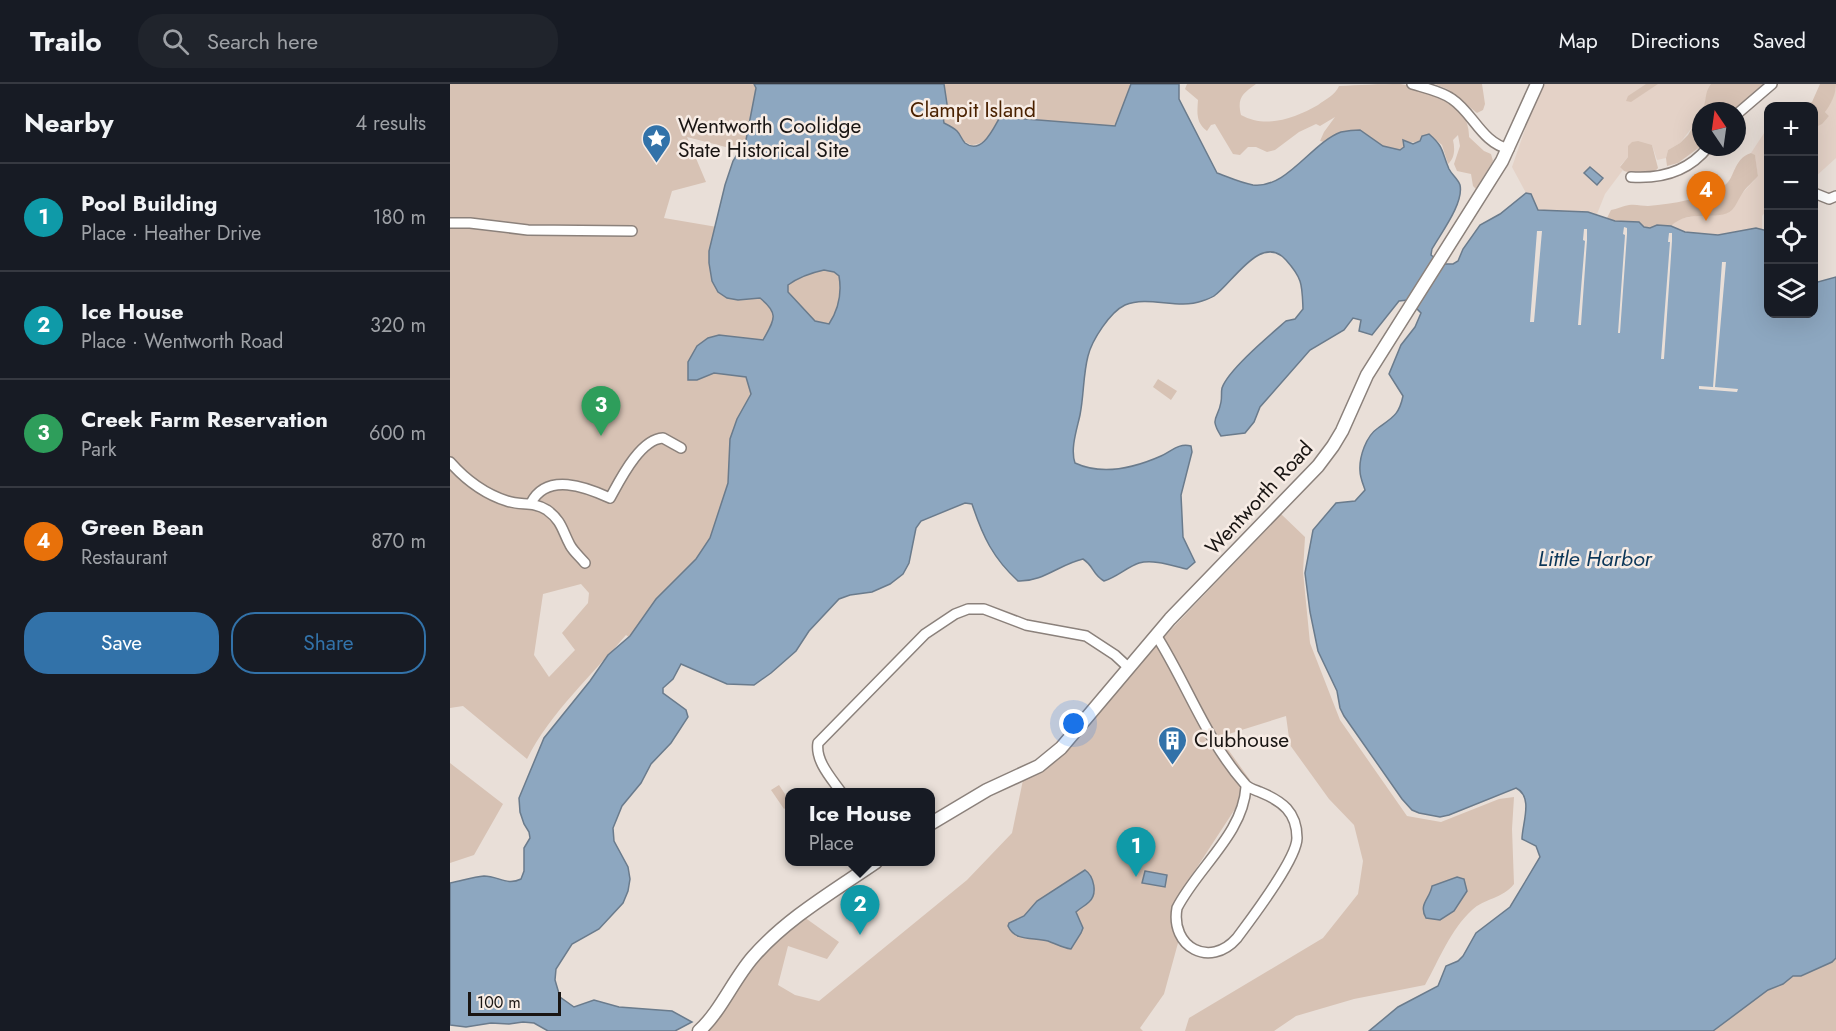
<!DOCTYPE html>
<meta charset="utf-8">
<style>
:root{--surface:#171b24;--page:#20242c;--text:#f1f3f6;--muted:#9ea1a6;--line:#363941;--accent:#3272a9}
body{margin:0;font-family:Jost,sans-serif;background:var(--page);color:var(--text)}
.controls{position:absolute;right:18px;top:18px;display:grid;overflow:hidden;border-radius:12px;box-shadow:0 6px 24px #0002}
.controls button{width:54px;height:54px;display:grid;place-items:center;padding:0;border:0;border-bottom:2px solid var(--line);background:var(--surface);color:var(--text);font:30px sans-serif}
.compass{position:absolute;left:1242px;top:18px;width:54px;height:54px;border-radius:50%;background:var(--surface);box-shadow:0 6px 24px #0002;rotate:347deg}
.scale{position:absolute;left:18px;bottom:15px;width:93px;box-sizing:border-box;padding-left:6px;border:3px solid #191513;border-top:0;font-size:16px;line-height:21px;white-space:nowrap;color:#191513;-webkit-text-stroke:4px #f7ece5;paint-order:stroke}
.you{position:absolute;left:624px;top:640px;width:21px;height:21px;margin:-15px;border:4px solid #fff;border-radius:50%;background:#1a73e8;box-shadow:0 0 0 9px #1a73e833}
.badge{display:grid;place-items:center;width:39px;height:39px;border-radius:50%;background:var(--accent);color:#fff;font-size:20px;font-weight:700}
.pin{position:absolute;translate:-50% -50px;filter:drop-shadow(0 2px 3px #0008)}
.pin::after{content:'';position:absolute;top:32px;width:21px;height:18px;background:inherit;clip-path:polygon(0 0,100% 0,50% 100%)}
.popup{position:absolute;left:335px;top:704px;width:150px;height:78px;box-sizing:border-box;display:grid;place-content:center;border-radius:12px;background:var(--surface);filter:drop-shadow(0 2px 4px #0005);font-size:20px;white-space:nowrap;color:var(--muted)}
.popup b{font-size:22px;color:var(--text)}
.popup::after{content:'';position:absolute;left:50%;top:100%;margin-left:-12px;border:12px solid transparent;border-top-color:var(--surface)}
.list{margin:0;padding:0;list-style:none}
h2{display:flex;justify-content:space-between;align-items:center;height:78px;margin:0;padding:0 24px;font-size:26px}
h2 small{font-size:20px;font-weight:400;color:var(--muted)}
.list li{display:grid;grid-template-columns:39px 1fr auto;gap:18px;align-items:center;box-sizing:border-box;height:108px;padding:0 24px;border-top:2px solid var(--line)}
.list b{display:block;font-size:22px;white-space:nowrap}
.list p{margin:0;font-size:20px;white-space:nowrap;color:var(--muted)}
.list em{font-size:20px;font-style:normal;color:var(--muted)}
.actions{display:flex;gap:12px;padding:18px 24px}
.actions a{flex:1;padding:14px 0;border:2px solid var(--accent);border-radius:24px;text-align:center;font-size:21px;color:var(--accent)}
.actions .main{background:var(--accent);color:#fff}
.icon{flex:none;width:33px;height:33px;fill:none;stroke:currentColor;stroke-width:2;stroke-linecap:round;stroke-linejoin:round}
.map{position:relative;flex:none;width:1386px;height:947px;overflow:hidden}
header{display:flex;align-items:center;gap:36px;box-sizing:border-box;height:84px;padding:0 30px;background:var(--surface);border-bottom:2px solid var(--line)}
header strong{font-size:28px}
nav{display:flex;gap:33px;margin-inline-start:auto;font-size:21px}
.search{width:420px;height:54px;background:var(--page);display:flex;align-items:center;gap:15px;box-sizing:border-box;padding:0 21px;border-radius:24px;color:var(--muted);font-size:22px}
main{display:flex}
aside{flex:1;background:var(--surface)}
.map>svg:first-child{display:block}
</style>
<header>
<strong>Trailo</strong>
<div class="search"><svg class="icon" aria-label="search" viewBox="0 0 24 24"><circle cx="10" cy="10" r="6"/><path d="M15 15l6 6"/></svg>Search here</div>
<nav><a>Map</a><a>Directions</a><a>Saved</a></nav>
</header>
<main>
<aside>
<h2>Nearby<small>4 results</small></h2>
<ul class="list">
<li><span class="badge" style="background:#0f9aa8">1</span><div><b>Pool Building</b><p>Place · Heather Drive</p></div><em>180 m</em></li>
<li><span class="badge" style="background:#0f9aa8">2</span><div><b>Ice House</b><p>Place · Wentworth Road</p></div><em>320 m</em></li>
<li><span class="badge" style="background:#2e9e5b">3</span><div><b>Creek Farm Reservation</b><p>Park</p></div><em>600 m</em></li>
<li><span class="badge" style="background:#e8710a">4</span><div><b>Green Bean</b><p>Restaurant</p></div><em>870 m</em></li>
</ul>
<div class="actions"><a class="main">Save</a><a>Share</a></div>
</aside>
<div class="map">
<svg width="1386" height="947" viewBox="0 0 1386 947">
<rect width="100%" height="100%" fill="#e9dfd8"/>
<!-- built -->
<path fill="#e4d2c7" d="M1095,0H1261L1258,4L1254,24L1247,37L1230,59L1218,66L1216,74L1207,76L1202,61L1178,68V73L1170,82L1173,86L1155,110L1147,130L1088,126L1081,110L1076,109L1062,83L1081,28Z
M1386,4V74L1364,94V44L1379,32L1375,28Z
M1318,43V125L1312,132V145L1268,151L1235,148L1221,142L1228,135L1258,130L1290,112L1308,92L1305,72L1301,69Z"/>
<!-- green -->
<path fill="#d7c2b4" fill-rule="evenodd" d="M0,0H304L306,6L297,58L291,67L237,53L256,98L222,107L214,134L267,143L331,213L305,300L271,447L181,555L176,551C143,590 100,629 77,675L13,622L0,624ZM131,500L139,509L138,519L112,549L125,566L99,593L84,571L93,510Z
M406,0H709L718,58L548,36C541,50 537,60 521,61Z
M737,0H806C792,10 787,14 791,31C816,45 845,34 868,21C876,15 885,11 889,2C908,1 931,0 950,0C979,5 1020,18 1019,53L1034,67L1041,70L1043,77L1026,105L1023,102L1021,90L1007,87L1004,80L1010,62L1008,51L1003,56C1005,65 1005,74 998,80L992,61L979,50C970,58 965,60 954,57V63L950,66L933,62L910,46L891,48L874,58L870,57L874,48L885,33L870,42L866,40L849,48L825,66L817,68L806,63H798L790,71L783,70L765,40L761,41L757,47C746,39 747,29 748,16L735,5Z
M985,0H1032L1035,20L1033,26L1027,29L997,5Z
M1196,0H1208L1181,18L1176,17L1178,12Z
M1261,0H1313L1288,25H1279L1277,27H1252C1257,18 1254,8 1261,0Z
M1370,0H1386C1386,10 1381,20 1375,28L1379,32L1372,40L1364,44V22H1350L1362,18Z
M1251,29V62L1228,79L1217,82L1216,74L1218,66L1230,59L1238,51Z
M1188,57L1202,61L1208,84C1200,94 1185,90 1174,87L1170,83L1178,73V62L1182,58Z
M1301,69L1305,71L1308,92C1303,98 1296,103 1292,110C1289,114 1286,122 1282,126C1269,138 1239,124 1221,142C1211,141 1203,144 1194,143L1189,138L1165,137L1157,134L1161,126C1167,125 1173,122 1179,121C1186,120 1192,122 1198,122C1224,120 1252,115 1275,101C1285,94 1283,75 1301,69Z
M374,186L384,188L389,192C392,210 388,226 379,241L365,237L338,208V201C349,193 360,189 374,186Z
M708,295L727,307L721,316L703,303Z
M831,430L855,453L853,488L860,559L890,636L957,732L991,738L1049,715L1064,713L1062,745L1064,800C1052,815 1035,814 1022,826C1001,845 989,876 975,901L904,915L846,932L824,947H735L739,934L873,854L908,810L913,777L904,741L879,715L840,661L836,632L769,653L800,696L790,702L792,706L785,725L727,814L721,836L728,859L714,910L690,944L693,947H252L318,862L354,833L389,858L377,875L338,862L328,901L345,911L369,917L517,796L562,749L573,696L608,676L716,551Z
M0,679L53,720L24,771L0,779Z
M329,701L339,716V721L334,725L321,706Z
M1386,874V947H1263L1318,906L1333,900L1343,892H1351L1382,878Z"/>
<!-- water -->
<path fill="#8da7c0" stroke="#6a7b8c" stroke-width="1.5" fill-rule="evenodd" d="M304,0H494L497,20L492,26L494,39C498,41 504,44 507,47C510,50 512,56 515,59C532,72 544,43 550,33L665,42L681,0H729V15L767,89C778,93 791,99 803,101C837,105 861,59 891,48C896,47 904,46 910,46L933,62L950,66L954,63L953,56L963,60L970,57L972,52L979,50C995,64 991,67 999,85C1002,91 1008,95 1010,101C1014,119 991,149 982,165L981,171L993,180H1003L1008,177L1013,165L1030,141L1050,130L1076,109L1081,110L1088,126L1138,128L1165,137L1189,138L1194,143L1200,144L1207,141L1221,142L1235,148L1268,151L1306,144L1318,147V230H1364V199L1386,193V874L1382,878L1351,892H1343L1333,900L1318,906L1263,947H919L948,923L988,902L996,882L1008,877L1013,872L1026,849L1060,823L1090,773L1086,762L1072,755C1072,740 1084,713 1066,704L999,731L990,733L969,729L962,726L952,715L894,632L890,624L887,607L868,567L860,528L855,489L863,446L886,419L905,417L915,406C913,400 910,393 910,387C909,373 916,352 928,344C943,333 949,331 953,312L939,290L951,261L965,243L971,229L958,216L949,217L922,251L909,247L911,236L903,234L894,246L860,266L810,323L804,338L795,349L771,352C759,333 768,336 771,318C772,314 771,308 772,304C778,286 820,251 836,237L845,235L853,225C852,201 853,195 836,176C811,148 782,200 764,212C761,214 755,216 752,217C727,226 699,211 675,221C660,228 642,256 638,272C633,291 634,311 630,331C627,345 620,365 625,379C653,392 684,384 711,372C722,367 728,359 741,362L742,368L731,411L733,453L745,478L737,485C723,482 704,475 689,479C677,483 667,493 654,497C642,490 644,482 633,475C610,480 593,498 568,497C543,474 533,453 522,420L515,419L471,437L466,444L459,479L453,490L440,500L422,508L400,511L389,515L359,547L346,567L321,589L304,601L277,600L231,580L223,595L213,604V609L236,626L238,633L221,659L201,680L191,699L172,722L163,744L164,757L178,783L180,795L178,807L173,819L149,845L122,860L106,885L105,896L110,913L124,923L144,916L169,923L222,927L242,938L225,947H98L84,939L73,938L59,940L41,939L16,943L0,941V799C11,797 23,793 34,792C48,792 57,802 71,795L74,787V764L80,754L79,748L74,740L70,728L69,714L94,654L140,597L158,571L180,552L206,515L246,475L260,454L278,399L280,355L287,335L301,310L296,293L264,289L247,296H238V278L247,262L258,254L269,251L313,256C324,236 330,230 310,214L288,216L277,214L268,208L262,197L259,179V167L275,101L283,77L296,56L306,4ZM374,186L384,188L389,192C392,209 388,226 379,240L365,237L338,208V201C349,193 360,189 374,186Z
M1140,83L1153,94L1147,101L1134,89Z
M635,786C644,792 648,810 639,818C635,822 630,824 626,828L633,844L631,849L621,865C613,864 606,860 598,857C583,853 565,858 558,842L559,839L574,832L587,817Z
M695,787L717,791L715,803L692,799Z
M1007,793L1014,795L1017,807L1004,827L990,836L976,834C968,820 980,815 982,802Z"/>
<!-- pier -->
<path fill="#e9dfd8" d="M1174,143L1177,144V150L1170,249H1168L1175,151L1173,150Z
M1134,145H1137V156L1131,241H1128L1135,157L1133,156Z
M1087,147H1092L1084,238H1080Z
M1219,149H1222V157L1214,275H1211L1220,158H1218Z
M1272,178H1276L1265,303L1288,305L1287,308L1249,305V302L1263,303Z"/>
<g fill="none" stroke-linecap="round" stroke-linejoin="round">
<defs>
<path id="minor" d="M962,0C975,4 991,7 1002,15C1023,29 1032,59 1059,65
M1287,30L1322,0
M1181,93C1211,95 1239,87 1258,63
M1364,109L1379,115L1386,112
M0,139H20L78,146L182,147
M0,378C15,395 35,410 57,417C71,422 83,417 97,426C112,437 112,446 120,461C123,467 130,473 135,479
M81,419C97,388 136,403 160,414C170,396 190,355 213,354L231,364
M706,551C737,600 756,656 795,700C798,704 805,706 810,708C832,717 847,728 847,754C847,775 801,835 787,854C760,885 720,863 727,824C748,783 793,750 796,703
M391,708C382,695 365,677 368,659L475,550L505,530L518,525H534L576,541L636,552L665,571L679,584"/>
<path id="major" d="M480,740L537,706L589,682L611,664L720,535L868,382L883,362L892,347L917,291L1052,77L1087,0
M249,947C271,927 283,896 303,873C337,834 384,807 426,778"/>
</defs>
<!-- minor casing -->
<use href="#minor" stroke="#8b817b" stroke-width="12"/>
<!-- major casing -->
<use href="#major" stroke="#8b817b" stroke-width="15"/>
<!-- minor -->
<use href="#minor" stroke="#fff" stroke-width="9"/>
<!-- major -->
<use href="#major" stroke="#fff" stroke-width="12"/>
</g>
<!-- icons -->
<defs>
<symbol id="sight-pin" viewBox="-11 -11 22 30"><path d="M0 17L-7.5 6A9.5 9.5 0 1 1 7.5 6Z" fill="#3272a9" stroke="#f7ece5"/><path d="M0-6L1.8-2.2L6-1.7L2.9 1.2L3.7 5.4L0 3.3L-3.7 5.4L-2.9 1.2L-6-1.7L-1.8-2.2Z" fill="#fff"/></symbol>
<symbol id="building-pin" viewBox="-11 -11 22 30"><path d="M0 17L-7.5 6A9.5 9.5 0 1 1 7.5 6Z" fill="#3272a9" stroke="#f7ece5"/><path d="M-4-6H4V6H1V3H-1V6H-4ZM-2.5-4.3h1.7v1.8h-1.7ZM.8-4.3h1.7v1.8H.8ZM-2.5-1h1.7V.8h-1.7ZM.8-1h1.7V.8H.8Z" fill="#fff"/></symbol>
</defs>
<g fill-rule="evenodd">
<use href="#sight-pin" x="190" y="38" width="33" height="45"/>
<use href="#building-pin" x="706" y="640" width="33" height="45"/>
</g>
<g text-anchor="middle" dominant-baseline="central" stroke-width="5" stroke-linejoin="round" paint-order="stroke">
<!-- park labels -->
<g font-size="21" fill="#4a2100" stroke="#f7ece5">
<text x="523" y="26">Clampit Island</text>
</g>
<!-- poi labels -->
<g font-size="21" fill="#191513" stroke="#f7ece5" text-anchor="start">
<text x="228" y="42">Wentworth Coolidge<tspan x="228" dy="24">State Historical Site</tspan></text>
<text x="744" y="656">Clubhouse</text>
</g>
<!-- street labels -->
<g font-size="21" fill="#191513" stroke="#f7ece5">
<text transform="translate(809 414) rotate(-47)">Wentworth Road</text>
</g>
<!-- water labels -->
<g font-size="22" font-style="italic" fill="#0b3658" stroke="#f7ece5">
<text x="1145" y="474">Little Harbor</text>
</g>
</g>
</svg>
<div class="controls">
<button>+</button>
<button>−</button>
<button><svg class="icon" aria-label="locate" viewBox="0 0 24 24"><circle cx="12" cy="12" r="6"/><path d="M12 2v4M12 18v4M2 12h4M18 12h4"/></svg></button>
<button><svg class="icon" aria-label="layers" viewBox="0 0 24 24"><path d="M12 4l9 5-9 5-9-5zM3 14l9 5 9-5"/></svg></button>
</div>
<svg class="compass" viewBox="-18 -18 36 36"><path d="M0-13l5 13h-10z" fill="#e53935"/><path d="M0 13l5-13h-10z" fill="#9ea1a6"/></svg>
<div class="scale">100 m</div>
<div class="you"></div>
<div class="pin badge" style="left:686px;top:793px;background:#0f9aa8">1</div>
<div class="pin badge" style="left:410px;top:851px;background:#0f9aa8">2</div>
<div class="popup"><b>Ice House</b>Place</div>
<div class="pin badge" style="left:151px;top:352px;background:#2e9e5b">3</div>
<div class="pin badge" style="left:1256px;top:137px;background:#e8710a">4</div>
</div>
</main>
